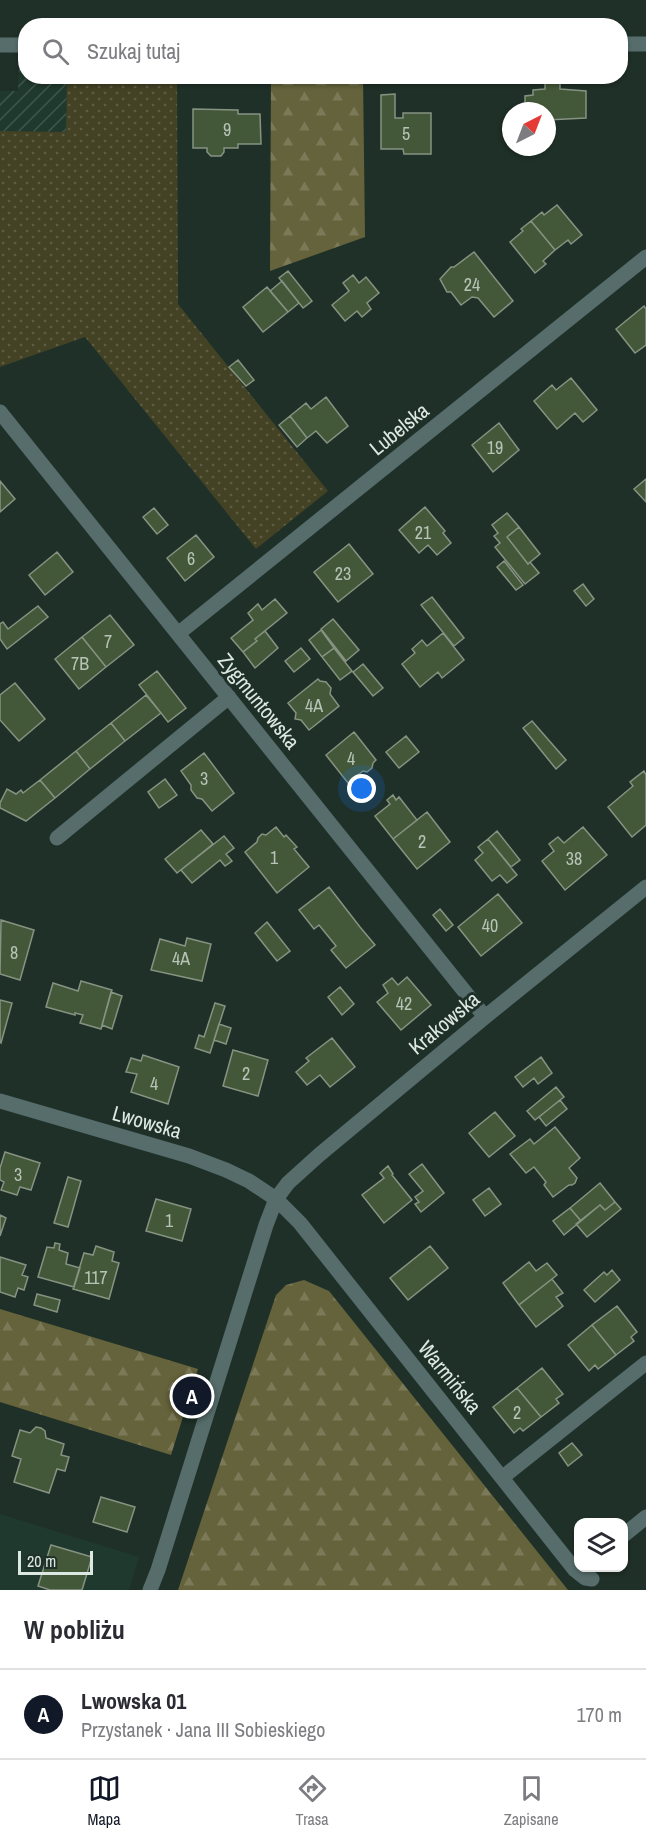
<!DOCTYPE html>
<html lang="pl">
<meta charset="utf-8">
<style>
:root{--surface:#fff;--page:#f2f2f3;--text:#2b2b33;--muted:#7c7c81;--line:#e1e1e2;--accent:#111827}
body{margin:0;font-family:"Archivo Narrow",sans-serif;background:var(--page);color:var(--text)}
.controls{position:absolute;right:18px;bottom:18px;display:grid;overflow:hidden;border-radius:12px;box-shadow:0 2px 4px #0004}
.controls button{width:54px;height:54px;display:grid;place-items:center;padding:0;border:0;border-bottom:2px solid var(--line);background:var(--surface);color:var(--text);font:30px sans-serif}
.compass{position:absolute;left:502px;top:102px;width:54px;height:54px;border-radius:50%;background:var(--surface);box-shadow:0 2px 4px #0004;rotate:42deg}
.scale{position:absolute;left:18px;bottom:15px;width:75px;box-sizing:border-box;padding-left:6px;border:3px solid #dde8e3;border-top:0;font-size:16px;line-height:21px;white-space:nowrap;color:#dde8e3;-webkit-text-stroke:4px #1f3028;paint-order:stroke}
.you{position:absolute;left:362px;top:789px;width:21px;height:21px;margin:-15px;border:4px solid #fff;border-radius:50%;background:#1a73e8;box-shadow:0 0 0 9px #1a73e833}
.badge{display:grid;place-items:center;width:39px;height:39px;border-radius:50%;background:var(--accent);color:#fff;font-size:20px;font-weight:700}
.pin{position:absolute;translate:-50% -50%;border:3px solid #fff;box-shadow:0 2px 6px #0006}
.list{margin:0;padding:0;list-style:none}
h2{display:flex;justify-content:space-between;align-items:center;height:78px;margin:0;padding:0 24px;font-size:26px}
h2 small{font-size:20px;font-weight:400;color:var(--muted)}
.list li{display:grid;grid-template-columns:39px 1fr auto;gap:18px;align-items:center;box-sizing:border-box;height:90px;padding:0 24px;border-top:2px solid var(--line)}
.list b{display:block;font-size:22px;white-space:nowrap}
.list p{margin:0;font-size:20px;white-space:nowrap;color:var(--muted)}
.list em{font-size:20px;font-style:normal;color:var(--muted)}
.icon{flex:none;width:33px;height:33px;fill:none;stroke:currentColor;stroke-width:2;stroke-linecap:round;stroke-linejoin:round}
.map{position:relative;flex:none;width:646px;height:1590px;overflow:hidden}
.search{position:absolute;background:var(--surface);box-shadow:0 2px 4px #0004;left:18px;right:18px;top:18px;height:66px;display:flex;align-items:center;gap:15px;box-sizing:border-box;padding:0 21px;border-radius:24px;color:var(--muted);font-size:22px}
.sheet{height:168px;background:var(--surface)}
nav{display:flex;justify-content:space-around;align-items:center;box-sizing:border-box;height:84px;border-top:2px solid var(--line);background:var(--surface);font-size:16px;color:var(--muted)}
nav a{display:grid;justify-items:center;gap:3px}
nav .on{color:var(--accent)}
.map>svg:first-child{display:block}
</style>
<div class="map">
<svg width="646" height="1590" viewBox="0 0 646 1590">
<defs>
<pattern id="industrial-furrows" width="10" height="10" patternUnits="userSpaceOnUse" patternTransform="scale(1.5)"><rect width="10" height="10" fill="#20392e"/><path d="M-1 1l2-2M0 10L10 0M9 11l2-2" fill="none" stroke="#40564c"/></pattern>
<pattern id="grass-dots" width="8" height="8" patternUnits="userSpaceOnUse" patternTransform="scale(1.5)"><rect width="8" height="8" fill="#434224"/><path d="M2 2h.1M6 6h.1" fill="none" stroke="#5e5d44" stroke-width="1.8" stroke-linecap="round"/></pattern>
<pattern id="forest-firs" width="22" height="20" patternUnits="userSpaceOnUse" patternTransform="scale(1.5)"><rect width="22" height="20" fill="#65633b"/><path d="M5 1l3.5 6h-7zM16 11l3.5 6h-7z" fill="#7b7957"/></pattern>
</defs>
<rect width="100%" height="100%" fill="#1f3028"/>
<!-- built -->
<path fill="#20392e" d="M0,1514L139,1557L129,1590H0Z"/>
<!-- industrial -->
<path fill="url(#industrial-furrows)" d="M19,64H25L26,76L67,77L66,132L0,131V91H18Z"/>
<!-- grass -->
<path fill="url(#grass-dots)" d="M67,77H177L178,304L328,491L256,549L85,337L0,367V131L66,132Z"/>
<!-- forest -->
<path fill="url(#forest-firs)" d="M271,77H363L365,237L270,271Z
M304,1280L329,1291L568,1590H178L276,1295L286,1285Z
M0,1309L198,1369L171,1455L0,1402Z"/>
<!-- building -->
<path fill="#435838" stroke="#879382" stroke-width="1.5" d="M545,81H560V89L586,91V118L547,120V111H525V96L533,95V90L545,89Z
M395,94V118H403V113H431V154H404L403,149H381V95Z
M193,109L238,110V114H260L261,144H238V148H224V152L221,156H211L207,152V148H193Z
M557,205L582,235L571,244L568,240L555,250L531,221L542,212L544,215Z
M531,221L555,250L543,261L546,264L535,273L510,242L523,231L521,229Z
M474,252L513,301L494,317L478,298L472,297L461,305L451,292H447L440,279L451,267H454Z
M288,271L312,301L303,308L279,278Z
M353,275L359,283L366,277L379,293L367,303L371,309L362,317L357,311L345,321L332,305L349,291L343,283Z
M282,281L299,303L288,312L270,291Z
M267,287L288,312L263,332L243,307Z
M644,306L646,309V345L635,353L616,329Z
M238,360L254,380L246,386L229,367Z
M571,378L597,410L583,422L575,413L557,429L534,401L552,385L556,390Z
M326,397L348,426L327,443L316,431L307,438L290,416L306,403L311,409Z
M290,416L307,438L297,447L279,425Z
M499,423L519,450L493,472L472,445Z
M646,479V502L634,489Z
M0,481L15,499L0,512Z
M425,507L445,531L443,533L451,543L437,555L428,545L419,553L399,530Z
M154,508L168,525L157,534L143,517Z
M507,513L519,527L507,537L528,564L530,562L539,573L525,584L495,547L500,543L494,536L498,533L492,525Z
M519,527L540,554L528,564L507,537Z
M196,535L214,557L185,581L167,558Z
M349,544L373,574L338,602L314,572Z
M57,552L73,572L45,595L29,575Z
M504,561L523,585L516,590L497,567Z
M583,584L594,599L586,606L574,591Z
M432,597L464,638L454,646L421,605Z
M275,599L287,613L255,639L257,641L243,652L231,638L253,620L248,613L258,604L262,610Z
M38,606L48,617L7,649L0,639V624L3,622L8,629Z
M110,615L134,645L106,667L82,637Z
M333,619L359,650L346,661L321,629Z
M321,630L334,648L322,657L309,640Z
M265,631L278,648L255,668L243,652L257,641L255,639Z
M443,633L464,660L442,678L438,672L420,687L402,664L415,653L412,649L422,640L427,646Z
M82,637L106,667L79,689L55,659Z
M301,648L310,659L294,672L285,661Z
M334,648L352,671L340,680L322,657Z
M363,664L383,688L373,696L353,672Z
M157,671L186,708L168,722L139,685Z
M318,679L320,681L326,682L331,688L330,694L339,706L309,730L301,720L295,719L296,713L288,703Z
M15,683L45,719L19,741L0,720V695Z
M146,695L161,713L125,741L111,723Z
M532,721L566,760L556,769L523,728Z
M111,723L125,741L90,769L76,751Z
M354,732L376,760L373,763L372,768L367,772L363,771L348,783L326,755Z
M406,736L419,752L399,768L386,752Z
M76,751L90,769L55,798L40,780Z
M204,753L234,793L212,811L202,799L197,798L191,790V785L181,771Z
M644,771L646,775V825L632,837L608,807L633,786L630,782Z
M165,779L177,795L159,808L148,792Z
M40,780L55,798L26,821L0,808V803L7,789L16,794L21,790L23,793Z
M393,795L396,800L399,797L417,820L393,839L375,816L390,804L387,800Z
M427,812L450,842L417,869L393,839Z
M276,827L284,837L286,835L297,847L294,849L309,867L277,893L245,852L257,842L258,838L262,834L266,835Z
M583,827L607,855L565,890L542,861L554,851L549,844L558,837L564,843Z
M201,830L213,844L177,873L165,859Z
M497,831L520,860L511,867L488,839Z
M224,836L234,848L226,854L232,861L225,866L220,860L192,883L181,870Z
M488,839L517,875L507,883L500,875L492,881L475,860L483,853L478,847Z
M329,887L360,927L375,945L346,968L331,950L336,946L319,925L314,929L299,910Z
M498,894L522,923L481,956L458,927Z
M440,909L453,925L446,931L433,915Z
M1,920L34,930L20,980L0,974Z
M267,922L290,951L277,961L255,933Z
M187,938L211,944L202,981L151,970L160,939L185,946Z
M407,977L431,1005L401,1030L377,1002L388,993L383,985L392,978L398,985Z
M81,981L112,990L101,1029L80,1023L83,1015L75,1013V1015L46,1007L53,983L78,991Z
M340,987L354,1004L342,1015L328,997Z
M111,992L122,996L112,1029L102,1025Z
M0,1000L12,1003L1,1043L0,1042Z
M215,1003L225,1006L210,1053L195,1048L199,1035L204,1037Z
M219,1024L231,1028L226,1044L214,1040Z
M332,1038L355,1067L330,1087L320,1075L307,1085L296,1072L309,1061L306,1058Z
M233,1050L268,1060L258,1096L223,1086Z
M143,1055L179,1067L168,1104L131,1092L137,1074L126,1072L131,1058L141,1061Z
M541,1057L552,1073L538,1084L534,1078L523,1087L515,1077Z
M556,1087L564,1097L535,1120L527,1111Z
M560,1100L567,1109L546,1126L539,1117Z
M495,1112L515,1136L489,1157L469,1133Z
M555,1127L580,1158L569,1168L577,1178L575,1183L572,1185H569L553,1197L544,1185L546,1182L534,1167L526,1173L510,1154L530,1139L534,1144Z
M5,1152L40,1163L31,1190L20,1187L17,1195L1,1190L4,1182L0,1180V1168Z
M422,1164L444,1193L421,1212L415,1204L419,1202L415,1197L423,1191L409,1174Z
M388,1166L393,1174L392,1175L412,1200L384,1223L362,1195L384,1178L380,1173Z
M68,1177L81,1181L68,1227L54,1223Z
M600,1183L615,1202L605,1210L600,1205L581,1221L570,1208Z
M489,1188L501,1204L485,1216L473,1200Z
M156,1199L191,1209L182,1241L146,1231Z
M615,1202L621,1209L587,1237L576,1224L600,1205L605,1210Z
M570,1208L581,1221L564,1235L553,1221Z
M0,1215L6,1218L0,1236Z
M55,1243L60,1244L59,1250L68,1253L66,1264L80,1268L74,1287L38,1277L47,1247L54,1248Z
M96,1246L114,1252L112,1261L119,1263L109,1299L73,1289L84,1253L93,1255Z
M430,1246L448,1268L408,1300L390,1278Z
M0,1257L26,1265L22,1275L28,1277L24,1290L18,1288L15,1297L0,1292Z
M529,1262L536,1271L547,1263L557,1275L519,1305L503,1283Z
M612,1270L620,1280L595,1302L584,1290L604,1272L607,1275Z
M552,1279L563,1293L556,1297L563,1306L536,1327L519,1305Z
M37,1294L60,1300L57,1312L34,1305Z
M617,1306L637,1332L631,1337L634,1341L616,1355L592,1325Z
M592,1325L616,1355L598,1369L595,1365L589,1371L568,1345Z
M542,1368L563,1394L556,1399L559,1403L541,1417L517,1388Z
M517,1388L541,1417L523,1431L520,1428L514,1433L493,1407Z
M36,1427L41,1428L45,1431L46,1438L64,1444L61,1455L69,1457L65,1471L57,1469L49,1493L14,1482L21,1459L12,1456L20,1430L30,1433Z
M572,1443L582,1455L568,1466L559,1453Z
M101,1497L135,1507L127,1532L93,1522Z
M51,1545L92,1557L82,1590H50L38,1586Z"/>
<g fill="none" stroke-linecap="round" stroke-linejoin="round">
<!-- minor -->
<path stroke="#566d6c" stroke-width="15" d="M620,44H646
M0,45H26
M0,412L485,1017
M179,633L646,257
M57,838L229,697
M0,1101L189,1156L226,1170L249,1181L276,1199L300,1223L575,1570L585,1578L592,1579
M503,1477L646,1363
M624,1535L646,1517
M150,1590L158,1570L266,1225L276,1199L288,1183L319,1155L485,1017L646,887"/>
</g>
<g text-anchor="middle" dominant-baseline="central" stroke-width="6" stroke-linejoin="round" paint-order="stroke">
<!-- number labels -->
<g font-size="18" fill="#b6c4b8">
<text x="227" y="129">9</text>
<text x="406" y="133">5</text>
<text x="472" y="284">24</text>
<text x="495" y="447">19</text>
<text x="423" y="532">21</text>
<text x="191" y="558">6</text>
<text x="343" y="573">23</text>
<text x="108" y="641">7</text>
<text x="80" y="663">7B</text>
<text x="314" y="705">4A</text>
<text x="351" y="758">4</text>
<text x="204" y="778">3</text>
<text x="422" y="841">2</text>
<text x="274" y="857">1</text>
<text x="574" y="858">38</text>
<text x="490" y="925">40</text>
<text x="14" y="952">8</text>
<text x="181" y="958">4A</text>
<text x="404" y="1003">42</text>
<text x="246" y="1073">2</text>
<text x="154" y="1083">4</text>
<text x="18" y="1174">3</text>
<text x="169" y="1220">1</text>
<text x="96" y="1277">117</text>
<text x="517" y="1412">2</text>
</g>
<!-- street labels -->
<g font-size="21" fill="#dde8e3" stroke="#1f3028">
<text transform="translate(399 429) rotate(-39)">Lubelska</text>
<text transform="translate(259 701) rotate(51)">Zygmuntowska</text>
<text transform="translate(444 1023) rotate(-40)">Krakowska</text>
<text transform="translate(147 1122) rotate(16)">Lwowska</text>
<text transform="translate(450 1377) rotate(51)">Warmińska</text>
</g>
</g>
</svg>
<div class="controls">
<button><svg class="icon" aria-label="layers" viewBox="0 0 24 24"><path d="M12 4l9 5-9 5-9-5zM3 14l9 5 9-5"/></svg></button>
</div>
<svg class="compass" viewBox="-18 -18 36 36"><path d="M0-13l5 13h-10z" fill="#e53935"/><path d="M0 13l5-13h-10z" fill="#7c7c81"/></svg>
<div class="scale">20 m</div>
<div class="you"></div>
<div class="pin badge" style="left:192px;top:1396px">A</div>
<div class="search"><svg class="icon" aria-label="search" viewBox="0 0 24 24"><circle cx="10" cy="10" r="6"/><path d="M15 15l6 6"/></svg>Szukaj tutaj</div>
</div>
<section class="sheet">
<h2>W pobliżu<small></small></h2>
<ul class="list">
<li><span class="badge">A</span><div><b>Lwowska 01</b><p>Przystanek · Jana III Sobieskiego</p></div><em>170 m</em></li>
</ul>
</section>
<nav>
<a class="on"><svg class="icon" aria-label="map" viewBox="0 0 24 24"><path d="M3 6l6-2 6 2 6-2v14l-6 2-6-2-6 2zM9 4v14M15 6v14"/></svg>Mapa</a>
<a><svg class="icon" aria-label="directions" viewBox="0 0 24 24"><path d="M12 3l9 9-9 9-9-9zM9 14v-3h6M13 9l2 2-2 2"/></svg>Trasa</a>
<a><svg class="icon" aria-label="saved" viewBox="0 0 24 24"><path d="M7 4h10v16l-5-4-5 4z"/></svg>Zapisane</a>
</nav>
